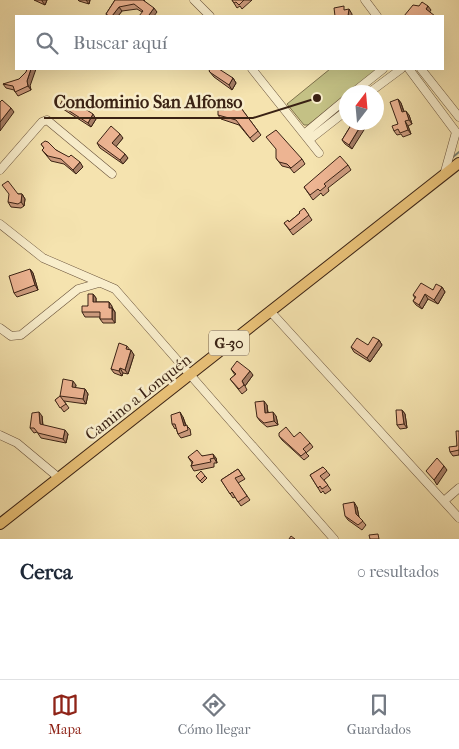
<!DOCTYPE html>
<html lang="es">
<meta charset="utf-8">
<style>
:root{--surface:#fff;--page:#f2f2f3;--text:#1f2937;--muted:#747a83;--line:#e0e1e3;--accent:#8f2418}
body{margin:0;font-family:"IM FELL French Canon",serif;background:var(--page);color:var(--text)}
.compass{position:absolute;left:339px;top:85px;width:45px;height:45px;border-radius:50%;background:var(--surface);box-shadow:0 5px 20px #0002;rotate:16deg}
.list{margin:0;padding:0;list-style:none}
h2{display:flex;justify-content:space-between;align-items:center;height:65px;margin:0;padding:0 20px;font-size:21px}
h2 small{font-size:16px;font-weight:400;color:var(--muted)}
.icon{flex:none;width:28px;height:28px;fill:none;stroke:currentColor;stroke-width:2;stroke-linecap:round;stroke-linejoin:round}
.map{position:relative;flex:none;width:459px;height:539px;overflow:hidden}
.search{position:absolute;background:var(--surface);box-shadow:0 5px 20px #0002;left:15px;right:15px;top:15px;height:55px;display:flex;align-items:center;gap:12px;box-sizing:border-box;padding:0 18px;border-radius:0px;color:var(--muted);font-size:19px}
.sheet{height:140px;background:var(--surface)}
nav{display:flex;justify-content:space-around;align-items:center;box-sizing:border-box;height:70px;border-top:1px solid var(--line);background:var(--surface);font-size:14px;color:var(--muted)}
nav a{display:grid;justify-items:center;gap:2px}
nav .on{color:var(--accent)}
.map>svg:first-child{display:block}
</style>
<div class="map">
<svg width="459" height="539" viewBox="0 0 459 539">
<rect width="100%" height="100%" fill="#f5e3af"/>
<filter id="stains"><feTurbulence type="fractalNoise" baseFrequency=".004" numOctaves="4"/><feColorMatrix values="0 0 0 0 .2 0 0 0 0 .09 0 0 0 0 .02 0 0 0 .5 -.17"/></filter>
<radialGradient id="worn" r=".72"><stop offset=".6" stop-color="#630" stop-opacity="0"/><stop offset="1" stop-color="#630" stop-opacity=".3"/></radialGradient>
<!-- green -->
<path fill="#c4c185" stroke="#7f724c" d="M330,69H378L308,125H304L287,104Z"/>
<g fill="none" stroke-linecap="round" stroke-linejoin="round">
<!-- stream -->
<path stroke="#767f73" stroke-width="2" d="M453,157L459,152"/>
<defs>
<path id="minor" d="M194,0L210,16
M365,0L377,16
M252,69L319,153
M409,69L456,132L444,175
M421,69L459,117
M354,92L383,69
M370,92L401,69
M304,134L346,99
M309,140L346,111
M0,170L42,122L47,120L112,174
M0,224L43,258L115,289L334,539
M270,311L459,518
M0,328L11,336L21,335L78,289L99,283
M0,435L17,443L59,478
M444,501L459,488"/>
<path id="major" d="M0,524L459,163"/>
</defs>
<!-- minor casing -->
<use href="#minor" stroke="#69523b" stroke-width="9"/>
<!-- major casing -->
<use href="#major" stroke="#3a2214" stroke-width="12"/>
<!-- minor -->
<use href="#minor" stroke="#f8edcb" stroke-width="8"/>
<!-- major -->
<use href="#major" stroke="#eac278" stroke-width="10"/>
</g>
<!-- wall -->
<path fill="#cc9b7e" stroke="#3a2214" d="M34,0H47L45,5Z
M78,0H90L89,4L79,1Z
M115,0H145L144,1L157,12H142L137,9L122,11L118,16H107L106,14Z
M232,0H252L242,9L240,6L237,8Z
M209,71L233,78L236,83L232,90L214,77Z
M3,84L30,86L31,90L18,96L14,90L6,88Z
M398,99L401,103L404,111L409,115L412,124L408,126L411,134L403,137L401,134L397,135L394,131L398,124Z
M71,101L84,108L96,119L91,127L63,109L60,105Z
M241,108L261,135L253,142L239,125L221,119L218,115L224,110Z
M353,122L352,149L345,144L342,140Z
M123,138L116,146L128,158L123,164L100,148L97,143Z
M41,144L56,150L83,167L76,174L64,164L51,161L42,150L44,148Z
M276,158L302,159L305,164L294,173L290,168L282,166Z
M348,165L351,170L328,188L329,191L323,196L321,193L313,200L304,187Z
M18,194H22L25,199L24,206L21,208L11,207L8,202Z
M304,208L312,220L293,235L284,223L289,222L300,213Z
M30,269L33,273L38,290L17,297L14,293Z
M442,287L445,292L438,304L428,299L422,309L416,305L413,301L415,298L413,295Z
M93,294L96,298V302H109L115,312V323H103L100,319V317H85L82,312L88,306Z
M379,340L382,345L370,362L354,352L351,347L368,345Z
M127,346L134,355L128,374L123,373L122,376L114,373L111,369Z
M231,369L253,375L245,386L247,390L242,394L230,379L235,375Z
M76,385L75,388L85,389L88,394L86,404L64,401L69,408L64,412L55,400Z
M267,405L268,412L276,416L278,425L267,427L260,421L257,417Z
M402,410L405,414L407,428L400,429L397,425Z
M42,416L43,425L68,434L66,443L41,438L37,432L34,433L30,428Z
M183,417L186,425L190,429L191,435L181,438L178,434L176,428L175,429L172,424Z
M459,431V455L453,456L450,452L457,446Z
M279,436L294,437L310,443L313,447L306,453L309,456L304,460L282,440Z
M202,456L216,458L217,463H214V467L194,471L191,466L192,463L188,457Z
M323,467L330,475L324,480L331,490L325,494L323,491L321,493L310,475Z
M238,469L245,479L238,483L250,500L241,506L235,497L233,498L221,480Z
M196,476H205L207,478L202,483Z
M357,507L359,517L366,525L362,530L348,520L345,516Z"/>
<!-- shaded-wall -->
<path fill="#a67e66" stroke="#3a2214" d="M42,0H47L45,5L42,1Z
M86,0H90L89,4Z
M428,6L431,10L429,13L426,9Z
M119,7L122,11L118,16H112Z
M154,8L157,12L154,16H150L149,15Z
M349,9L352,14V16H348Z
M31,69H36L30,86L31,90L28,86L27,81Z
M233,78L236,83L232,90L229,85Z
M398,99L401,103L405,116L402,112Z
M11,108L14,112L0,131V122Z
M406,111L409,115L412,124L409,120Z
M93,114L96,119L91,127L88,123Z
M405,121L408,126L411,134L408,130Z
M363,122H369L352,149L349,145Z
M120,134L123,138L115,148L112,143Z
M125,154L128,158L123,164L120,160Z
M80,162L83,167L76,174L73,170Z
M22,194L25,199L24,206L21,202Z
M30,269L33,273L38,290L35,285Z
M442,287L445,292L438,304L434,300Z
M93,294L96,298V306L93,302Z
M425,294L428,299L422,309L419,305Z
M109,302L112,306V312L109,308Z
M112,308L115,312V323L112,319Z
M379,340L382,345L370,362L367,358Z
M131,350L134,355L128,374L125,370Z
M120,368L123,373L122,376L119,371Z
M250,371L253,375L245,386L242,381Z
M73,381L76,385L75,392L72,387Z
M85,389L88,394L86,404L83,399Z
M264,401L267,405L268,417L265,413Z
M402,410L405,414L407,428L404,424Z
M39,412L42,416L43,429L40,424Z
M180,412L183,417L187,430L184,426Z
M273,412L276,416L278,425L274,421Z
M65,430L68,434L66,443L63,439Z
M213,454L216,458L217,463L214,458Z
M444,466L447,470L437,485L434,480Z
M354,502L357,507L359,518L356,514Z"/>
<!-- building -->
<path fill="#edb492" stroke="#3a2214" d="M115,0H143L154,8L149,15L150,16H139L143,11L134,4L119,7L112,16H109L106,14Z
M232,0H244L239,5L236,2L234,3Z
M422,2L428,6L426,9L435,16H404L413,5L419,6Z
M344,6V10L349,9L348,16H335L334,8Z
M27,69H31L27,81L28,86L15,92L13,86L3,84L19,79L26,72Z
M210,69H219L233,78L229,85L211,73L209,71Z
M64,97L71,101L73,98L81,103L79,105L93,114L88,123L60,105Z
M398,99L402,112L406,111L409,120L405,121L408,130L400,133L398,129L394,131L392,126L398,124L390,102Z
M2,100L11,108L0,122V102Z
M225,106L241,108L258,131L250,138L236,120L218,115V110H224Z
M353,122H363L349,145L342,140Z
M111,126L120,134L112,143L125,154L120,160L97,143Z
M276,130L302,159L291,168L287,164L279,162L276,158V149L266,137Z
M45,141L48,142L56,150L69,157L71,155L80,162L73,170L61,159L48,156L42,150L44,148L41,144Z
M340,156L348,165L324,184L326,186L320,191L318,189L310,195L304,187Z
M8,181L18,194H22L21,202L18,204L8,202L9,194L2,185Z
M304,208L309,215L290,230L284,223L288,220L289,222L300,213L299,212Z
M30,269L35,285L14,293L9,276Z
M421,283L433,290L436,284L442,287L434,300L425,294L419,305L413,301L416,297L413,295Z
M88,294H93V302H109V308H112V319H100V312H82V306H88Z
M373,337L379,340L367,358L351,347L357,338L368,345Z
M119,343L127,346L126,349L131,350L125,370L120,368L119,371L111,369Z
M237,361L250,371L242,381L244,385L239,389L230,379L236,374L231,369Z
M63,379L73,381L72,387L85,389L83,399L60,396Z
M60,396L66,404L60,408L55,400Z
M264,401L265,413L273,412L274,421L264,423L257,417L255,402Z
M396,410H402L404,424L397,425Z
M39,412L40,424L65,430L63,439L38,433L34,428H30L32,413Z
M180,412L184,426L187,425L188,430L178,434L175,424H172L171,415Z
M286,427L294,437L300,432L310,443L303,449L306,452L301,456L279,436V433Z
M456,431H459V450L450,452L449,447L457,446Z
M197,450L202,456L213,454L214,458L210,459L211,462L191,466L193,462L188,457Z
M437,458L444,466L434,480L426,471Z
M323,467L327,471L320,476L328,485L322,489L320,486L318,488L310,475Z
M238,469L242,475L235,478L247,496L238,502L232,492L230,494L221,480Z
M201,471L205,476L200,481L196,476Z
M354,502L356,514L363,521L358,525L345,516L343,504Z
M378,534L379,539H370L369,535Z
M291,536L295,539H289Z"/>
<g text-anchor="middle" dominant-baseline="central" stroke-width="5" stroke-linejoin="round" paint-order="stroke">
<!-- shield labels -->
<rect fill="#f8edcb" stroke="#735f4b" stroke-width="1" x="209" y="330.5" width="40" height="25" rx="4"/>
<g font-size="15" font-weight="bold" fill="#3a2214">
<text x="229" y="343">G-30</text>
</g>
<!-- street labels -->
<g font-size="16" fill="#3a2214" stroke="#f8edcb">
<text transform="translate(138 397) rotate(-38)">Camino a Lonquén</text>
</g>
</g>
<!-- callouts -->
<path fill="none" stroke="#3a2214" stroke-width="2" d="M317 98L253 118H44"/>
<circle fill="#3a2214" stroke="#f8edcb" stroke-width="2" cx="317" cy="98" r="5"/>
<g font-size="18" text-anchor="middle" font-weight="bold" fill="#3a2214" stroke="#f8edcb" stroke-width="5" stroke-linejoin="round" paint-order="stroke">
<text x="148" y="108">Condominio San Alfonso</text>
</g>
<rect width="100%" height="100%" filter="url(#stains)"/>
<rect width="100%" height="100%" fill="url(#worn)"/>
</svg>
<svg class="compass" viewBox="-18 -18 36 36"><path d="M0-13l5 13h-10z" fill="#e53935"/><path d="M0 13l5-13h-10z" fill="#747a83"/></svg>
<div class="search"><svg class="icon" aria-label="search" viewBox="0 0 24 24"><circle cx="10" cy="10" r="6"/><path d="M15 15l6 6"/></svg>Buscar aquí</div>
</div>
<section class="sheet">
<h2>Cerca<small>0 resultados</small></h2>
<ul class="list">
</ul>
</section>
<nav>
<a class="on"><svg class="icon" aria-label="map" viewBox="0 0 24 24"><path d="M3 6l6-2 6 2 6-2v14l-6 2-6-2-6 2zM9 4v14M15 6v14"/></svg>Mapa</a>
<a><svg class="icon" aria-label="directions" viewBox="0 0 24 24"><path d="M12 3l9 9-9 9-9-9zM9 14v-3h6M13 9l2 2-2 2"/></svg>Cómo llegar</a>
<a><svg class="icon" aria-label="saved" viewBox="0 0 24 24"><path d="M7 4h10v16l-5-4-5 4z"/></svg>Guardados</a>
</nav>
